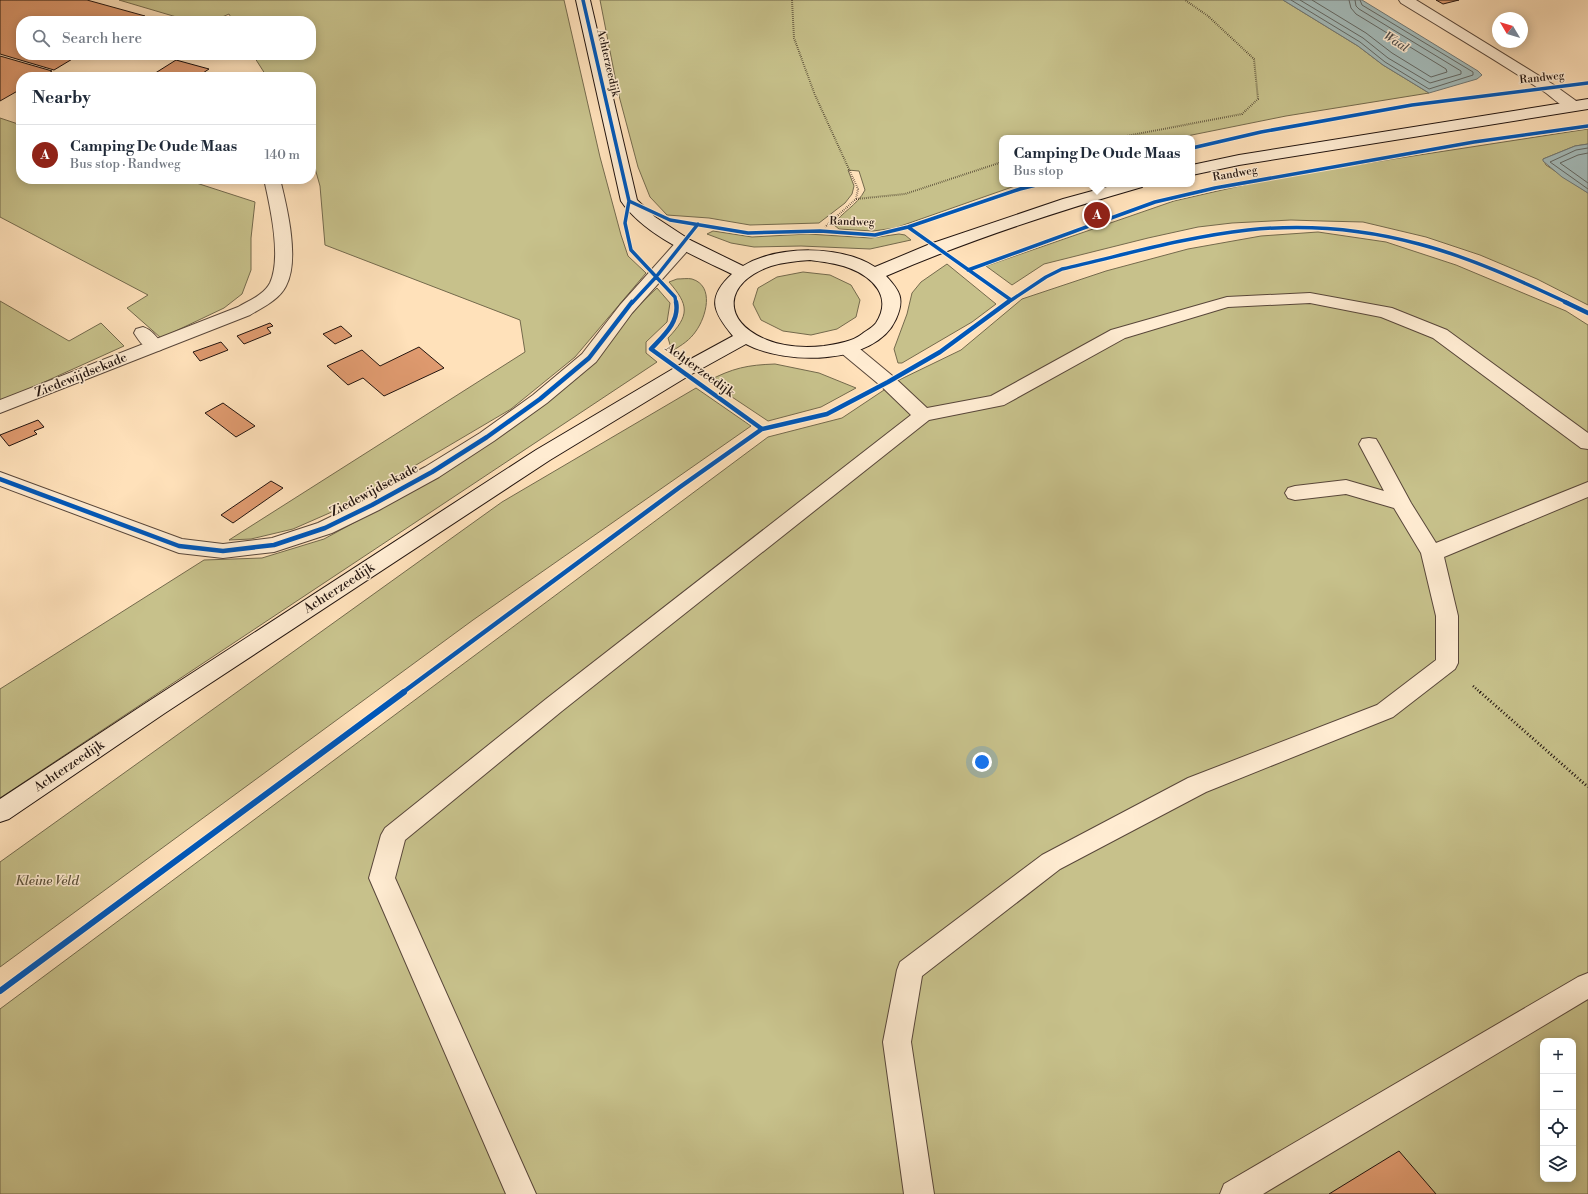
<!DOCTYPE html>
<meta charset="utf-8">
<style>
:root{--surface:#fff;--page:#f2f2f3;--text:#1f2937;--muted:#747a83;--line:#e0e1e3;--accent:#8f2418}
body{margin:0;font-family:"Libre Bodoni",serif;background:var(--page);color:var(--text)}
.controls{position:absolute;right:12px;bottom:12px;display:grid;overflow:hidden;border-radius:8px;box-shadow:0 2px 10px #0003}
.controls button{width:36px;height:36px;display:grid;place-items:center;padding:0;border:0;border-bottom:1px solid var(--line);background:var(--surface);color:var(--text);font:20px sans-serif}
.compass{position:absolute;left:1492px;top:12px;width:36px;height:36px;border-radius:50%;background:var(--surface);box-shadow:0 2px 10px #0003;rotate:308deg}
.you{position:absolute;left:982px;top:762px;width:14px;height:14px;margin:-10px;border:3px solid #fff;border-radius:50%;background:#1a73e8;box-shadow:0 0 0 6px #1a73e833}
.badge{display:grid;place-items:center;width:26px;height:26px;border-radius:50%;background:var(--accent);color:#fff;font-size:13px;font-weight:700}
.pin{position:absolute;translate:-50% -50%;border:2px solid #fff;box-shadow:0 1px 4px #0006}
.popup{position:absolute;left:999px;top:135px;width:196px;height:52px;box-sizing:border-box;display:grid;place-content:center;border-radius:8px;background:var(--surface);filter:drop-shadow(0 1px 3px #0005);font-size:13px;white-space:nowrap;color:var(--muted)}
.popup b{font-size:15px;color:var(--text)}
.popup::after{content:'';position:absolute;left:50%;top:100%;margin-left:-8px;border:8px solid transparent;border-top-color:var(--surface)}
.list{margin:0;padding:0;list-style:none}
h2{display:flex;justify-content:space-between;align-items:center;height:52px;margin:0;padding:0 16px;font-size:17px}
h2 small{font-size:13px;font-weight:400;color:var(--muted)}
.list li{display:grid;grid-template-columns:26px 1fr auto;gap:12px;align-items:center;box-sizing:border-box;height:60px;padding:0 16px;border-top:1px solid var(--line)}
.list b{display:block;font-size:15px;white-space:nowrap}
.list p{margin:0;font-size:13px;white-space:nowrap;color:var(--muted)}
.list em{font-size:13px;font-style:normal;color:var(--muted)}
.icon{flex:none;width:22px;height:22px;fill:none;stroke:currentColor;stroke-width:2;stroke-linecap:round;stroke-linejoin:round}
.map{position:relative;flex:none;width:1588px;height:1194px;overflow:hidden}
.search{position:absolute;background:var(--surface);box-shadow:0 2px 10px #0003;left:16px;top:16px;width:300px;height:44px;display:flex;align-items:center;gap:10px;box-sizing:border-box;padding:0 14px;border-radius:16px;color:var(--muted);font-size:15px}
.panel{position:absolute;background:var(--surface);box-shadow:0 2px 10px #0003;left:16px;top:72px;width:300px;height:112px;border-radius:16px}
.map>svg:first-child{display:block}
</style>
<div class="map">
<svg width="1588" height="1194" viewBox="0 0 1588 1194">
<rect width="100%" height="100%" fill="#ffe1ba"/>
<filter id="stains"><feTurbulence type="fractalNoise" baseFrequency=".005" numOctaves="4"/><feColorMatrix values="0 0 0 0 .2 0 0 0 0 .09 0 0 0 0 .02 0 0 0 .5 -.17"/></filter>
<radialGradient id="worn" r=".72"><stop offset=".6" stop-color="#630" stop-opacity="0"/><stop offset="1" stop-color="#630" stop-opacity=".3"/></radialGradient>
<!-- green -->
<path fill="#c7c18b" stroke="#746a4d" fill-rule="evenodd" d="M119,0H564L600,157L621,235L628,256L646,273L575,357L511,409L350,504L293,529L251,539L229,540L525,352L520,320L325,245L320,186L311,154V77H267L253,55H311V21H233L229,14L213,21H190Z
M600,0H1283L1358,46L1383,65L1429,93L1286,116L1177,138H1002V184H1021L1015,186L895,228L873,231L839,229L834,225C841,212 857,206 865,190L859,171L848,170L854,186L852,194L845,203L819,223L750,225L709,218L667,215L650,197L638,167L618,92Z
M0,118L21,125V179H184L255,202L251,238V270L242,294L224,308L161,338L127,308L148,295L0,217Z
M1588,129V144L1575,146L1543,159L1546,165L1588,193V305L1537,279L1480,255L1426,237L1363,222L1322,221L1291,220L1232,223L1198,227L1148,238L1044,264L1012,285L986,266L1174,201L1253,183L1309,172Z
M713,231L752,237L808,234L871,238L899,234L905,235L911,240L870,249L801,246L754,247L731,243L707,234Z
M1318,232L1386,242L1456,265L1566,311L1588,325V1194H0V1009L768,437L842,418L899,380L961,350L1022,299L1106,271L1188,249L1261,236ZM1543,1041H1573V1179H1543Z
M947,264L996,304L972,322L902,363H898L894,349L907,314L912,293L921,282Z
M803,272L830,275L851,285L860,300L856,317L837,329L811,335L783,331L761,320L753,304L758,288L777,277Z
M677,279C682,279 688,278 692,279C715,286 706,317 696,331C690,340 682,345 672,351L668,338C690,315 689,305 669,282Z
M657,288L670,303L667,322L646,342V353L657,362L0,798V689L204,560L262,558L324,539L392,502L542,407L601,353L637,307Z
M0,301L69,341L101,323L124,346L0,402Z
M775,364L819,373L856,388L821,407L768,421L708,381C733,368 747,365 775,364Z
M696,388L751,426L473,620L0,967V862L502,502Z"/>
<!-- water -->
<path fill="#a4bbba" stroke="#707876" d="M1283,0H1362L1478,71L1482,75L1477,79L1429,93L1383,65L1358,46Z
M1588,144V193L1562,177L1543,161V159L1575,146Z"/>
<g fill="none" stroke-linecap="round" stroke-linejoin="round">
<!-- shore -->
<path stroke="#636864" stroke-width="1" d="M1291,0L1360,42L1385,62L1429,89L1473,75V72L1362,5L1360,0
M1300,0L1363,38L1388,58L1430,83L1461,74V71L1359,9L1356,6L1355,0
M1312,0L1366,33L1392,53L1431,77L1447,72L1446,69L1356,14L1351,8L1349,0
M1588,148L1576,150L1550,162L1588,189
M1588,153L1578,155L1560,163L1588,183"/>
</g>
<!-- building -->
<path fill="#df9a6f" stroke="#22140f" d="M0,0H87L145,16L136,21H21V55H79L54,70L0,54Z
M1436,0H1459L1443,4Z
M0,56L52,71L42,77H21V89L0,101Z
M176,60L209,69L197,77H149Z
M270,323L273,326L267,328L271,333L244,344L237,336Z
M341,326L352,336L335,344L323,334Z
M221,342L228,350L200,361L193,352Z
M419,347L444,368L384,396L363,378L348,385L327,366L362,350L380,366Z
M223,403L255,426L236,437L205,413Z
M38,420L44,427L34,431L37,434L9,446L0,435Z
M271,481L283,488L233,523L221,515Z
M1399,1151L1436,1194H1329Z"/>
<g fill="none" stroke-linecap="round" stroke-linejoin="round">
<defs>
<path id="lane" d="M1399,0H1416L1554,85L1579,103L1582,106L1579,109C1566,113 1554,98 1543,91C1496,60 1448,32 1401,3Z
M1310,293L1392,308L1447,330L1588,433V449L1581,448L1433,338L1381,317L1310,303L1228,307L1125,338L1004,405L929,420L562,711L405,840L395,878L536,1194H506L369,878L381,835L385,828L546,699L911,415L881,386L840,352L838,348L840,344L847,342L854,344L895,378L927,408L991,396L1111,330L1227,297Z
M143,327C152,330 158,338 163,346L161,350C147,353 141,344 134,333L136,329Z
M1369,438L1376,439L1379,444L1411,503L1436,543L1588,482V497L1444,557L1458,616V663L1455,669L1393,717L1206,792L1060,869L922,976L911,1042L934,1194H904L883,1042L897,970L900,962L1042,855L1188,778L1377,705L1436,660V616L1421,553L1394,508L1346,494L1295,500L1288,498L1285,493L1288,488L1295,486L1346,480L1384,491L1359,444L1362,439Z
M1588,973V999L1263,1194H1220L1224,1184L1578,977Z"/>
<path id="street" d="M264,179H280C287,207 300,260 286,286C279,300 263,307 250,315L0,413V400L238,307C248,301 264,295 270,283C282,257 270,206 264,179Z
M684,239L690,240L693,244L690,248L632,313L596,362L547,403L494,441L439,477L379,510L332,533L274,552L223,558L179,553L0,486V472L182,539L223,544L272,538L318,523L365,500L425,467L480,433L533,395L582,354L620,305L678,240Z"/>
<path id="secondary" d="M576,0H590L637,200L655,217L690,240L743,266C778,245 841,245 875,267L930,244L1063,199L1118,184H1144L1142,187C1055,212 969,240 886,276C900,291 905,299 896,319C875,366 785,365 746,344L690,375L550,460L165,713L9,819L0,822V799L149,701L536,450L676,367L733,336C713,312 706,298 732,274C695,256 645,236 621,201ZM810,260C823,262 836,263 849,268C873,277 893,297 876,323C873,327 866,331 862,334C852,342 836,344 824,346C806,348 784,347 767,340C720,321 724,282 771,266C784,262 797,261 810,260Z
M1588,99V109L1239,165L1192,175V165L1239,155Z"/>
</defs>
<!-- lane casing -->
<use href="#lane" stroke="#59473a" stroke-width="2"/>
<!-- street casing -->
<use href="#street" stroke="#59473a" stroke-width="2"/>
<!-- secondary casing -->
<use href="#secondary" stroke="#22140f" stroke-width="2"/>
<!-- path-far2 -->
<path stroke="#22140f" stroke-width="2" stroke-dasharray="0.5 1.5" stroke-linecap="butt" d="M792,0L794,38L815,95L858,189L856,199L825,227
M1116,138L1242,114L1258,99L1254,59L1208,16L1185,0
M856,199L905,194L1002,162"/>
<!-- path-far1 -->
<path stroke="#22140f" stroke-width="2.5" stroke-dasharray="1 2" stroke-linecap="butt" d="M1473,686L1481,693"/>
<!-- path -->
<path stroke="#22140f" stroke-width="3" stroke-dasharray="1 2.5" stroke-linecap="butt" d="M1480,692L1588,787"/>
<!-- lane -->
<use href="#lane" fill="#ffecd2" fill-rule="evenodd"/>
<!-- street -->
<use href="#street" fill="#ffecd2" fill-rule="evenodd"/>
<!-- secondary -->
<use href="#secondary" fill="#ffecd2" fill-rule="evenodd"/>
<defs>
<path id="cycleway-far2" d="M583,0L629,201L625,223L631,250L675,297L676,303
M1192,148L1261,132L1412,105L1588,83
M629,201L670,220L748,233L820,231L875,235L908,227L1020,189L1040,184
M908,227L1011,300
M968,270L1155,202L1215,188L1474,142L1588,126
M632,303L656,277L698,224
M1007,303L1046,277L1062,269C1124,255 1185,237 1248,230C1305,224 1364,229 1419,244C1469,257 1521,281 1568,303"/>
<path id="cycleway-far1" d="M676,302C680,322 663,336 651,349L762,429
M1565,302L1588,313
M0,479L179,546L223,551L274,545L325,528L372,505L432,472L487,437L540,399L589,358L632,302
M402,693L680,487L762,429L827,414L888,382L940,352L1008,302"/>
<path id="cycleway" d="M0,991L404,692"/>
</defs>
<!-- cycleway-far2 casing -->
<use href="#cycleway-far2" stroke="#ffecd2" stroke-width="5.5"/>
<!-- cycleway-far1 casing -->
<use href="#cycleway-far1" stroke="#ffecd2" stroke-width="7"/>
<!-- cycleway casing -->
<use href="#cycleway" stroke="#ffecd2" stroke-width="8"/>
<!-- cycleway-far2 -->
<use href="#cycleway-far2" stroke="#0057b8" stroke-width="3.5"/>
<!-- cycleway-far1 -->
<use href="#cycleway-far1" stroke="#0057b8" stroke-width="4.5"/>
<!-- cycleway -->
<use href="#cycleway" stroke="#0057b8" stroke-width="6"/>
</g>
<g text-anchor="middle" dominant-baseline="central" stroke-width="3" stroke-linejoin="round" paint-order="stroke">
<!-- far-street labels -->
<g font-size="11" fill="#22140f" stroke="#ffecd2">
<text transform="translate(608 63) rotate(77)">Achterzeedijk</text>
<text transform="translate(1542 78) rotate(-6)">Randweg</text>
<text transform="translate(1235 174) rotate(-10)">Randweg</text>
<text transform="translate(852 222) rotate(2)">Randweg</text>
</g>
<!-- far-water labels -->
<g font-size="12" font-style="italic" fill="#504e4b" stroke="#ffecd2">
<text transform="translate(1396 42) rotate(32)">Waal</text>
</g>
<!-- street labels -->
<g font-size="13" fill="#22140f" stroke="#ffecd2">
<text transform="translate(700 370) rotate(36)">Achterzeedijk</text>
<text transform="translate(81 375) rotate(-22)">Ziedewijdsekade</text>
<text transform="translate(374 490) rotate(-28)">Ziedewijdsekade</text>
<text transform="translate(339 588) rotate(-33)">Achterzeedijk</text>
<text transform="translate(69 766) rotate(-34)">Achterzeedijk</text>
</g>
<!-- park labels -->
<g font-size="13" font-style="italic" fill="#5c513a" stroke="#ffecd2">
<text x="47" y="881">Kleine Veld</text>
</g>
</g>
<rect width="100%" height="100%" filter="url(#stains)"/>
<rect width="100%" height="100%" fill="url(#worn)"/>
</svg>
<div class="controls">
<button>+</button>
<button>−</button>
<button><svg class="icon" aria-label="locate" viewBox="0 0 24 24"><circle cx="12" cy="12" r="6"/><path d="M12 2v4M12 18v4M2 12h4M18 12h4"/></svg></button>
<button><svg class="icon" aria-label="layers" viewBox="0 0 24 24"><path d="M12 4l9 5-9 5-9-5zM3 14l9 5 9-5"/></svg></button>
</div>
<svg class="compass" viewBox="-18 -18 36 36"><path d="M0-13l5 13h-10z" fill="#e53935"/><path d="M0 13l5-13h-10z" fill="#747a83"/></svg>
<div class="you"></div>
<div class="pin badge" style="left:1097px;top:215px">A</div>
<div class="popup"><b>Camping De Oude Maas</b>Bus stop</div>
<div class="search"><svg class="icon" aria-label="search" viewBox="0 0 24 24"><circle cx="10" cy="10" r="6"/><path d="M15 15l6 6"/></svg>Search here</div>
<section class="panel">
<h2>Nearby<small></small></h2>
<ul class="list">
<li><span class="badge">A</span><div><b>Camping De Oude Maas</b><p>Bus stop · Randweg</p></div><em>140 m</em></li>
</ul>
</section>
</div>
